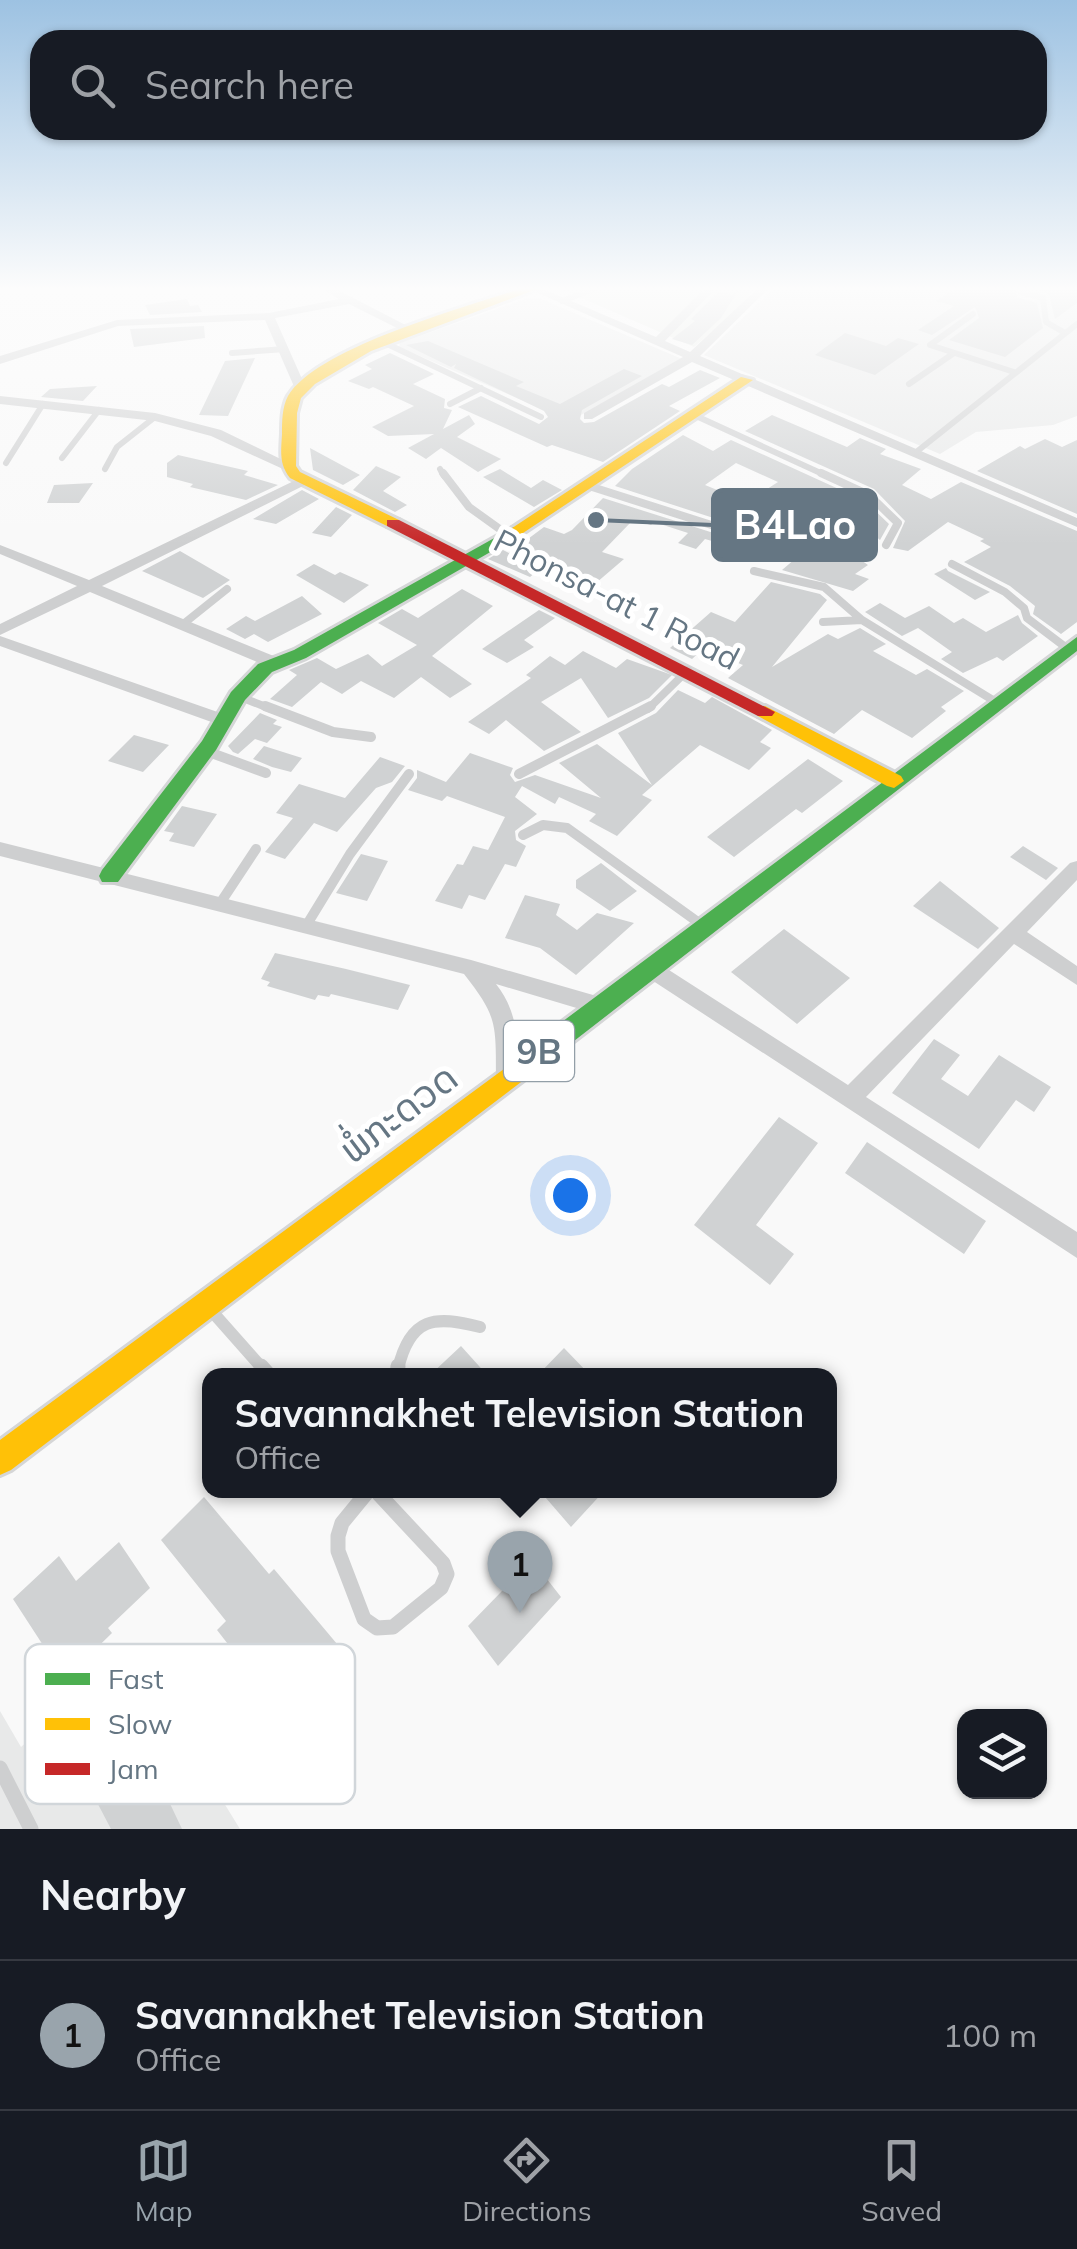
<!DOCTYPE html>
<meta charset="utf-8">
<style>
:root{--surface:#171b24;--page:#20242c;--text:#f1f3f6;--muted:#9ea1a6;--line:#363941;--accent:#99a4ac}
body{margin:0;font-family:Mulish,"Noto Sans Lao",sans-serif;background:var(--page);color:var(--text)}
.controls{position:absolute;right:30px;bottom:30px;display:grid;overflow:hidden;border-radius:20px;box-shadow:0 2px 8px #0004}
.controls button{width:90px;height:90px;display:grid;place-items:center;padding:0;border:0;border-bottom:2px solid var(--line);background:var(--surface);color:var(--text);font:50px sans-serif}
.you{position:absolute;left:570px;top:1195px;width:35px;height:35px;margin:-25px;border:8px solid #fff;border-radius:50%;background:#1a73e8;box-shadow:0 0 0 15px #1a73e833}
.badge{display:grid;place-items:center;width:65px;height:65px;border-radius:50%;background:var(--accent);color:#111;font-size:32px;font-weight:700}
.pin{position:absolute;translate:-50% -82px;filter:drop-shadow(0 2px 5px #0008)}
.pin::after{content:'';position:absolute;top:52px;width:35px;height:30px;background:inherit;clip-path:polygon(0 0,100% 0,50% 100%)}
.popup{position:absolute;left:202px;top:1368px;width:635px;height:130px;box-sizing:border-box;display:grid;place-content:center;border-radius:20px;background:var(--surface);filter:drop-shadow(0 2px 8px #0005);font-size:32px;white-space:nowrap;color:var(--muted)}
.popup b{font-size:38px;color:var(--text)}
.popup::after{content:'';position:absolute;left:50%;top:100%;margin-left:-20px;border:20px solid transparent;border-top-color:var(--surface)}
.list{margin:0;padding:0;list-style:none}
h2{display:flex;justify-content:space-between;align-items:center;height:130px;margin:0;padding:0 40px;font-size:42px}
h2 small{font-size:32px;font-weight:400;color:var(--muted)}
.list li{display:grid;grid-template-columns:65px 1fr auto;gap:30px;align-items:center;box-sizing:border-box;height:150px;padding:0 40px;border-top:2px solid var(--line)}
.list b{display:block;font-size:38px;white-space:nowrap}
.list p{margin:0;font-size:32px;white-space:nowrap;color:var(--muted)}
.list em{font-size:32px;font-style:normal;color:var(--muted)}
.icon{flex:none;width:55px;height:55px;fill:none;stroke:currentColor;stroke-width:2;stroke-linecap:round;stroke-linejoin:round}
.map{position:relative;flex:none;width:1077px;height:1829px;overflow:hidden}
.search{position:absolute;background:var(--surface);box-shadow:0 2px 8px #0004;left:30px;right:30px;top:30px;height:110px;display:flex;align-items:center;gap:25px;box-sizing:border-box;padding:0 35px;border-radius:30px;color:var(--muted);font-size:38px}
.sheet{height:280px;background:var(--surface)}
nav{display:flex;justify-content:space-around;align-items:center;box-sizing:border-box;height:140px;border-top:2px solid var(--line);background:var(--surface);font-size:28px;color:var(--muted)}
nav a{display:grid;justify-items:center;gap:5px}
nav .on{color:var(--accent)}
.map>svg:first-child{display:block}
</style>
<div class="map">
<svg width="1077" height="1829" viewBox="0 0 1077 1829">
<rect width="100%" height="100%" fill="#f9f9f9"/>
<!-- built -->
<path fill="#e8e9e9" d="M778,289H1077V416L1053,425L976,432L940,454L704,355L771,291Z
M528,298H539L682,359L570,421L399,347L400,343Z
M128,1647L240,1829H0V1711L21,1747Z"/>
<!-- green -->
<path fill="#e8ebe6" d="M561,289H754L736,311L694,347Z"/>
<!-- building -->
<path fill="#d0d2d3" d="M955,289H1015L1017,297L1037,303L1043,328L1005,357L949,340L979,318L975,307L932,335L918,330L954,306L936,301Z
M1036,289H1077V303L1055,319L1049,294Z
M738,291L721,318L692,345L672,339L695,321L691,319L718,292L731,294L730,296Z
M187,299L190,306L198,305L202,312L150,315L145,305Z
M204,326L205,338L134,347L130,329Z
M845,333L886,346L898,338L919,344L875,375L815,355Z
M428,341L524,382L516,386L560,404L624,369L642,376L582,410L580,419L584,423L594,422L662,384L669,387L700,370L720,378L669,406L680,411L603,462L552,445L547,447L458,407L481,396L539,424L548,417L544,411L454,368L456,364L451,367L406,345Z
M390,353L434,374L413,384L445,399L444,408L452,410L443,429L469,415L475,424L457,437L501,459L478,472L441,448L426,459L408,448L434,434L388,436L372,427L414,406L373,387L369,389L348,381L372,369L365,365Z
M255,358L228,416L199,415L225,361Z
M97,386L83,401L41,397L50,389Z
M772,415L847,447L860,438L886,449L880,454L921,469L902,485L931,499L961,482L1077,531V622L1061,634L1033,614L1035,606L1010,586L964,562L991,547L980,541L984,539L948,522L908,551L893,548L905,521L874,489L745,431Z
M683,435L713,451L731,440L865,501L889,524L880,540L833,499L799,524L748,501L778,482L736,463L705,485L759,507L735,525L615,486L632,469Z
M1045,439L1062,447L1077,440V514L977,471L1020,446L1025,449Z
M310,448L360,475L343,485L313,470Z
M178,455L248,471L244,475L278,485L246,500L190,487L193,484L167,477V463Z
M376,466L401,477L383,491L407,505L395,512L353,490Z
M500,469L531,488L543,480L562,490L534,507L483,477Z
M93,483L79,503H47L54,485Z
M302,490L319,499L276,524L253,519Z
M603,498L720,535L712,541L705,539L696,549L678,543L688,533L654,522L651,525L633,520L602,552L624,559L596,583L546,564L530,577L488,559L503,550L509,553L544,527L564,534L572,530Z
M336,507L352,515L331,537L312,533Z
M841,546L868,565L855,574L869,579L853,591L782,570L802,553L820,559Z
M180,551L230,580L203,598L142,571Z
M314,564L335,575L340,572L369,585L344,603L296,575Z
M946,568L948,571L990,592L975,600L934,574Z
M771,582L820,594L827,600L772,667L828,634L838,639L860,628L886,644L873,651L916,675L927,669L964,691L941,707L946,711L912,738L862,710L834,734L728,678L743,665L703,649L692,659L670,648L711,612L735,622Z
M462,589L493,606L432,656L472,684L450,698L421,677L394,698L361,681L342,694L321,682L292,707L270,699L297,675L289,670L317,658L336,669L368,654L382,666L417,645L378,623L402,609L418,618Z
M302,596L322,614L268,642L254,634L245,639L226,629L246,616L255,621Z
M880,603L905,618L929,606L954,623L963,618L986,632L1018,615L1022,623L1038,636L1003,661L997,657L963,673L941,659L952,652L918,628L902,636L865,612Z
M539,610L555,618L524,640L534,647L507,663L482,649Z
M583,651L616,668L627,659L672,675L649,698L608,718L581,678L541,702L581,732L544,751L506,720L489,734L468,722L531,678L526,675L550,656L565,665Z
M678,690L705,703L712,697L772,730L760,742L771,748L749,770L700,745L642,795L652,800L617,836L589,821L596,814L559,797L555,804L522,786L515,797L537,814L515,831L516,840L526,846L516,867L505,864L485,900L469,895L462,909L435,901L457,864L463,865L473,846L488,850L505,817L447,796L442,801L408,790L417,778V770L446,782L470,753L513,768L510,775L515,782L535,775L601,798L559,763L597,744L652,785L618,733L656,713Z
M260,713L277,720L273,724L282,727L267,743L255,739L238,754L233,752L228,746Z
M134,735L169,745L143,772L108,761Z
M264,746L302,758L291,772L272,767L253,759Z
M380,757L405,766L392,782L376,788L337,832L314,823L285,859L265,852L293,818L276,813L299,784L345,798Z
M808,759L843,781L802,813L796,809L734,857L707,837Z
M182,806L217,814L194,847L169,841L174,833L164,831Z
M1023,846L1058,868L1046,880L1010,857Z
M361,854L388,861L367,901L336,893Z
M601,863L637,891L610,911L576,888V880Z
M940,881L999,928L978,949L913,906Z
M525,895L560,904L556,915L577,930L597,913L634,923L576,975L540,948L505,938Z
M784,929L850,978L797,1024L731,972Z
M275,953L346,969L410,985L398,1010L331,994L329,997L318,995L315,1000L267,986L270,982L261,979Z
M934,1039L960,1055L941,1079L968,1096L999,1055L1051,1087L1034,1112L1016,1100L979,1149L892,1093Z
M779,1117L818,1143L756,1225L794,1254L770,1285L694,1225Z
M867,1142L986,1221L964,1254L845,1173Z
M461,1346L488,1376H429Z
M564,1348L591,1376H537Z
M539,1490H605L571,1527Z
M204,1497L269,1574L274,1569L348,1657L290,1724L217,1630L226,1621L161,1540Z
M119,1542L150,1588L108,1628L112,1633L65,1679L13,1599L59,1556L76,1581Z
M532,1560L561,1597L498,1666L468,1626Z
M108,1710L156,1798L164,1791L182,1829H111L68,1747Z"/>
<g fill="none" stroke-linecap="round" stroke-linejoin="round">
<defs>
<path id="fast" d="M514,527L522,532L520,535L306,658L272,672L245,700L216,750L118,882H102L99,876L102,870L202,741L231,692L258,664L294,650Z
M1077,637V651L525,1079L516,1082L507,1079L503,1071L507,1063Z"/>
<path id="slow" d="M519,289H537L371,351L315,384L301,398L297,413L296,466L300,472L399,520V526H387L290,478C279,464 281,452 282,434C282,422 282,407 288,396C318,347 464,308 519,289Z
M741,377L753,380L520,535L506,532Z
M765,706L901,776L904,781L894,788L887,786L758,716L755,712Z
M516,1060L525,1063L529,1071L525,1079L11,1470L0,1475V1440Z"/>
<path id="jam" d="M387,520H399L775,712L772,716H758L387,526Z"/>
</defs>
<!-- fast casing -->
<use href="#fast" stroke="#d5d6d7" stroke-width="6"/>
<!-- slow casing -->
<use href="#slow" stroke="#d5d6d7" stroke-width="6"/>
<!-- jam casing -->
<use href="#jam" stroke="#d5d6d7" stroke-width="6"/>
<!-- lane-far4 -->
<path stroke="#cecfd0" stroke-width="6" d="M1021,292L1043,298L1046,322L1065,333
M562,301L594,289
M973,314L930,345L1014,372
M383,342L541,417
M232,353L285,349
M909,384L954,353
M450,404L481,388
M694,415L827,476
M915,453L1077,324
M62,458L99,410
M6,463L43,404
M105,469L117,447L155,417
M440,469L444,476"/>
<!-- lane-far3 -->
<path stroke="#cecfd0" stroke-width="8" d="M443,473L469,507L508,535
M821,473L869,495L898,523L886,545
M589,486L746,536
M952,564L1005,592L1024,608L1027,618L1068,649
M754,571L824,587L862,620
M823,622L862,620L996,702
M182,625L227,589
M238,696L271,709
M648,709L688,670"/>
<!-- lane-far2 -->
<path stroke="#cecfd0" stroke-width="10" d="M265,706L333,732L371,737
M206,751L266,773
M519,774L651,706
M523,835L543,825L567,828L702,925
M219,905L256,849
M306,926L350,854L409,774"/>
<!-- lane-far1 -->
<path stroke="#cecfd0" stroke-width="12" d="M209,1308L263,1369
M398,1369C410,1317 435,1315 480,1327"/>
<!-- lane -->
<path stroke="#cecfd0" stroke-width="15" d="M261,1366L270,1376
M397,1376L398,1366
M369,1490L342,1523L338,1536V1551L364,1619L377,1628L393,1627L441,1588L447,1574L443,1563L375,1490
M0,1768L31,1829"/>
<!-- street -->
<path fill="#cecfd0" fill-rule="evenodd" d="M323,289H336L419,332L409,334L349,304L275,318L306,388L300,392L296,391L265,320L118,326L0,364V356L117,320L269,313L339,299Z
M529,289H543L656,337L704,289H715L665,341L690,352L757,289H768L700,356L1077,518V527L692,362L592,419H584V413L683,357Z
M0,396L155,413L221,430L295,466L283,469L211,436L155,421L0,404Z
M302,477L309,481L307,484L102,586L281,659V667H269L90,592L0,635V624L77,586L0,554V545L89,580Z
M0,636L229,716L232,720L229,724H217L0,646Z
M0,842L471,960L600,997L608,1000L611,1006L608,1012L600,1015L496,984C518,1012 518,1040 518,1074L515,1081L507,1084L499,1081L496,1074C496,1022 496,1015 464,974L0,856Z
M1077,861V880L1027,932L1077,966V985L1014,944L866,1097L1077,1232V1258L644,975L641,969L644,963H658L848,1085L1070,863Z"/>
<!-- fast -->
<use href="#fast" fill="#4caf50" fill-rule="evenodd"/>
<!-- slow -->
<use href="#slow" fill="#ffc107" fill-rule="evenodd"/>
<!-- jam -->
<use href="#jam" fill="#c62828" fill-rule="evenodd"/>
</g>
<!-- sky -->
<linearGradient id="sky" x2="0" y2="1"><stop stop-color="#9dc2e2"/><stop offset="0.53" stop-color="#fcfcfc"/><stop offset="1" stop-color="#fcfcfc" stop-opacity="0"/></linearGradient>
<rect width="1077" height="545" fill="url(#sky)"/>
<g text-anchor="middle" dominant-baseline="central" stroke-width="10" stroke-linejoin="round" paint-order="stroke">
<!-- far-street labels -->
<g font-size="32" fill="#657683" stroke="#fff">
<text transform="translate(617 599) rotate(27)">Phonsa-at 1 Road</text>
</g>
<!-- shield labels -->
<rect fill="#fff" stroke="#939fa8" stroke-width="2.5" x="504" y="1021" width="70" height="60" rx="8"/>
<g font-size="35" font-weight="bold" fill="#657683">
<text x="539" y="1051">9B</text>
</g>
<!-- street labels -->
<g font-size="38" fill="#657683" stroke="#fff">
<text transform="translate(398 1113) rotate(-37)">ພໍ່ກະດວດ</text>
</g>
</g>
<!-- legend -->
<rect x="25" y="1644" width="330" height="160" rx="15" fill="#fff" stroke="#d1d6da" stroke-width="2.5"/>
<rect x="45" y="1673" width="45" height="12" fill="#4caf50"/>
<rect x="45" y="1718" width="45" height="12" fill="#ffc107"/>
<rect x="45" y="1763" width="45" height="12" fill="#c62828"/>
<g font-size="28" fill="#657683">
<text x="108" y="1689">Fast</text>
<text x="108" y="1734">Slow</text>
<text x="108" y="1779">Jam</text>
</g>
<!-- callouts -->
<path fill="none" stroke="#657683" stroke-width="4" d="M596 520L713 525"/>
<circle fill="#657683" stroke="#fff" stroke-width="4" cx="596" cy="520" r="10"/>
<rect fill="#657683" stroke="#657683" stroke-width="4" x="713" y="490" width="163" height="70" rx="10"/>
<g font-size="40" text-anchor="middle" font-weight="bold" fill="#fff">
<text x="795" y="539">B4Lao</text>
</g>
</svg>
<div class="controls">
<button><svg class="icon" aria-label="layers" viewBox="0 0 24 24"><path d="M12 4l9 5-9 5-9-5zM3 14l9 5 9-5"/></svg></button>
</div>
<div class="you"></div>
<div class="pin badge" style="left:520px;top:1613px">1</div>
<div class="popup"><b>Savannakhet Television Station</b>Office</div>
<div class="search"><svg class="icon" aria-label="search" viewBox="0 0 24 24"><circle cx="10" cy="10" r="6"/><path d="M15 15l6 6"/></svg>Search here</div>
</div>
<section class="sheet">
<h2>Nearby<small></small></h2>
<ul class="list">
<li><span class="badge">1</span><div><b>Savannakhet Television Station</b><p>Office</p></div><em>100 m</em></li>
</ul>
</section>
<nav>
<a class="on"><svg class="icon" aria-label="map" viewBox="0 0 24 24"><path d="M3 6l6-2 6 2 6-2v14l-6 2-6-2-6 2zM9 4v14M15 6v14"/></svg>Map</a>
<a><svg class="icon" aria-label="directions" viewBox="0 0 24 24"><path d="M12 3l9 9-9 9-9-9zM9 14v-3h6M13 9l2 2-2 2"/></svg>Directions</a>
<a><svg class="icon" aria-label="saved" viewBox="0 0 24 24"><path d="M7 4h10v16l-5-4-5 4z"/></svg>Saved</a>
</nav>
